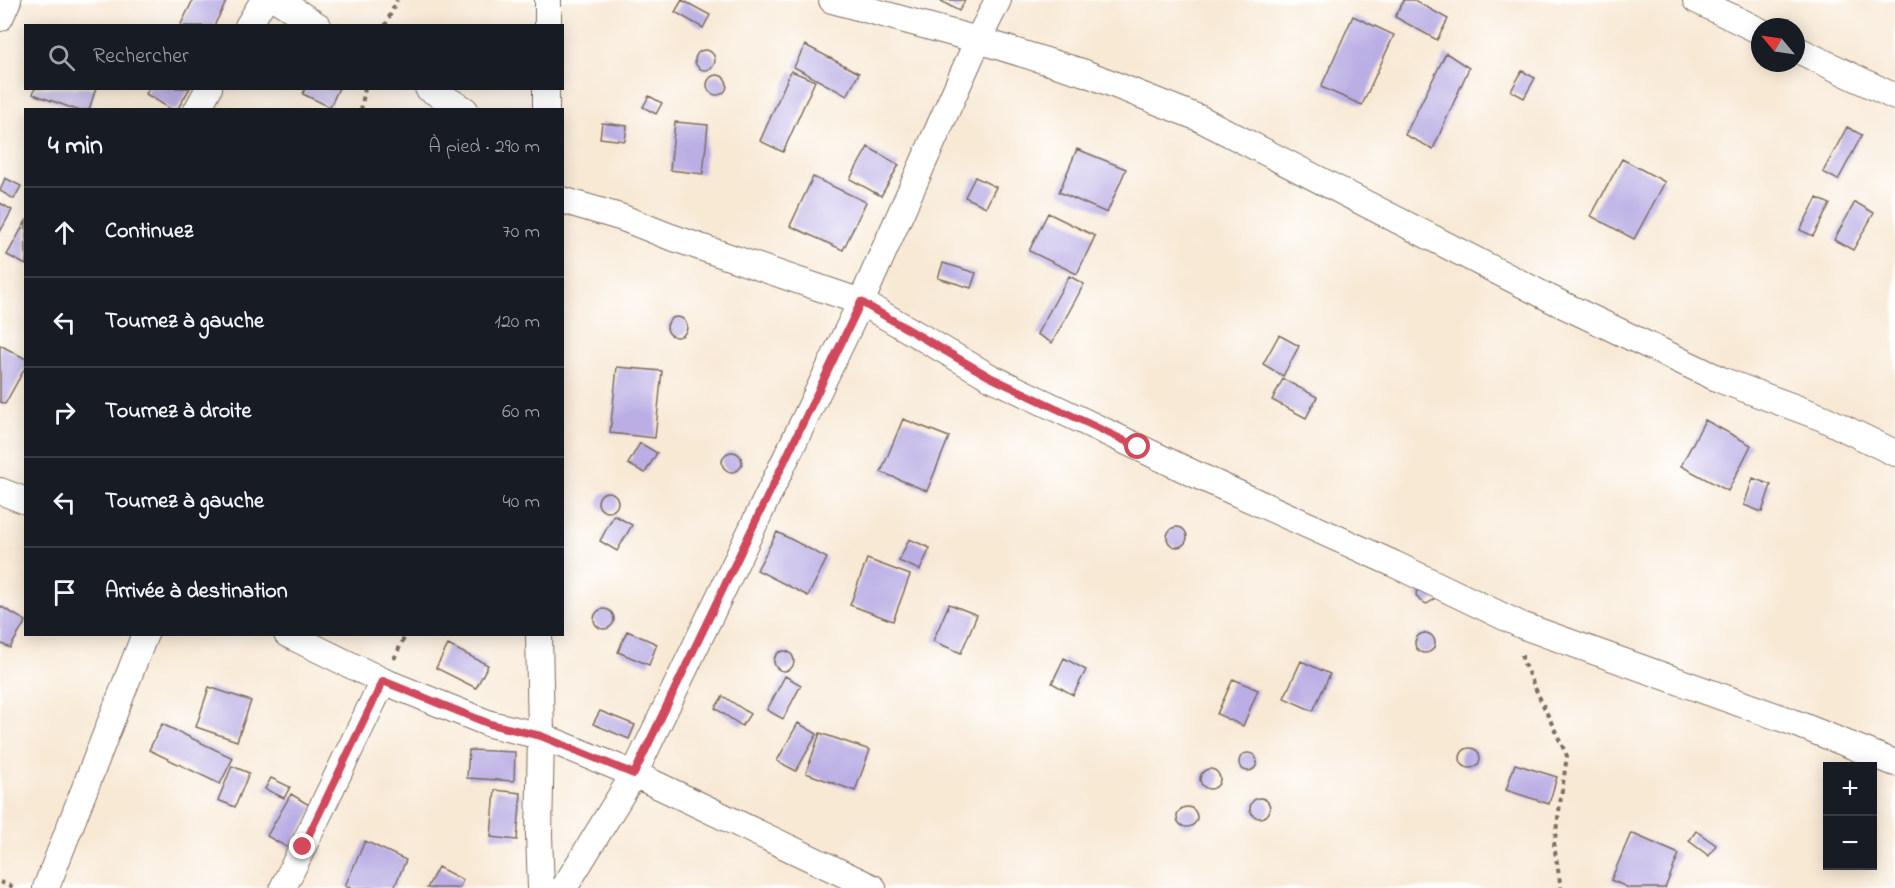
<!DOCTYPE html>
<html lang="fr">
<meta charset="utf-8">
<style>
:root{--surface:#171b24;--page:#20242c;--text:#f1f3f6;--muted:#9ea1a6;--line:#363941}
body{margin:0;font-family:"Indie Flower",sans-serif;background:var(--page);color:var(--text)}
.controls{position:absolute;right:18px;bottom:18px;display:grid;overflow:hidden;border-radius:0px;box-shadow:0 3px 15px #0003}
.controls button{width:54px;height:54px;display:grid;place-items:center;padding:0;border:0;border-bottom:2px solid var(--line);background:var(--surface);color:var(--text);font:30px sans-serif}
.compass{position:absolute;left:1751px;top:18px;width:54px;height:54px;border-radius:50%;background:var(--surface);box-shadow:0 3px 15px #0003;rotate:299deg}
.stop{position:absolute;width:18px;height:18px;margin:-14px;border:4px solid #d1495b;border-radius:50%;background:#fff}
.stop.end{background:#d1495b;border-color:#fff;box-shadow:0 2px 6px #0008}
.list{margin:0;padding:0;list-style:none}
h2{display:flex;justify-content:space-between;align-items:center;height:78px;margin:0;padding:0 24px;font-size:26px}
h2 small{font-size:20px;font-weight:400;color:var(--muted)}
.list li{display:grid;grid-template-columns:39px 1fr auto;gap:18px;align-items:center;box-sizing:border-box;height:90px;padding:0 24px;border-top:2px solid var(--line)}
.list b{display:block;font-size:22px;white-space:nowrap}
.list em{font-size:20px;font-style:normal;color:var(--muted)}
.icon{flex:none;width:33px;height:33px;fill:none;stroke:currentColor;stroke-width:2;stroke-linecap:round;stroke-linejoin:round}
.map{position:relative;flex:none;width:1895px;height:888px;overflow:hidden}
.search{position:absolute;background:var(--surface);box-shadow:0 3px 15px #0003;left:24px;top:24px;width:540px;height:66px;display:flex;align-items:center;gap:15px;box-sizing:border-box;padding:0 21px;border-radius:0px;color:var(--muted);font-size:22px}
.panel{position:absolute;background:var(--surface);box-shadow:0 3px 15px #0003;left:24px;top:108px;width:540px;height:528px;border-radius:0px}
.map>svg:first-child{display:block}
</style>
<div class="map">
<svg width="1895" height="888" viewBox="0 0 1895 888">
<rect width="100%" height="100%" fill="#fff"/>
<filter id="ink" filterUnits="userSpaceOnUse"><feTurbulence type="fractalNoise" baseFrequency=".0167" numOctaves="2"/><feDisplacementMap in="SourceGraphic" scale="12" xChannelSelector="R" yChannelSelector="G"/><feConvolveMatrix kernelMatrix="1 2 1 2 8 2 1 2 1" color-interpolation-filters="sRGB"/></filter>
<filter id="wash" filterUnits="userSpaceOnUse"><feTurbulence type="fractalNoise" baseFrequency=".008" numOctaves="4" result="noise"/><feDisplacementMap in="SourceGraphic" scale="24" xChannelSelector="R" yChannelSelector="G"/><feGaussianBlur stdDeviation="1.35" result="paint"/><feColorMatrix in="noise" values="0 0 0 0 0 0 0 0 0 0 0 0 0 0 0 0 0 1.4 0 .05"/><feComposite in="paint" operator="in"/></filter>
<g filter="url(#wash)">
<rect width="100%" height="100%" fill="#f8e9d5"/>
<g id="blocks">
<!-- building -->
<path fill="#baaee4" d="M193,0H227L214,26H180Z
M682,0L710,15L703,28L675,12Z
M939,0H965L959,11Z
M1404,0H1414L1448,19L1437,40L1395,17Z
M1353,16L1394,35L1362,105L1321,87Z
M805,45L859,73L847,96L794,67Z
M695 60a10 10 0 1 1 20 0a10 10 0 1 1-20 0Z
M1446,53L1469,68L1433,149L1405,135Z
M791,71L815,81L783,152L760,141Z
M1522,71L1535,78L1524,98L1511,91Z
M707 85a10 10 0 1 1 20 0a10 10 0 1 1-20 0Z
M35,88H96L89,110H77L33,94Z
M149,88H190L177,110H172L146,94Z
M305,88H339L330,107L303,94Z
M649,96L662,103L656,114L643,107Z
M675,122L708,125L703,174L670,170Z
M602,123L627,126L625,141L600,138Z
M1847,127L1862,135L1838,180L1823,172Z
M868,147L899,165L881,196L850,179Z
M1077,149L1126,169L1107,213L1059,192Z
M1622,159L1665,182L1634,239L1591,216Z
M813,177L866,202L843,250L790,226Z
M975,177L996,187L986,207L965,197Z
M5,178L21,186L14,199L0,191Z
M1817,198L1830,204L1813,236L1800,230Z
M1855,202L1874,213L1853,250L1834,240Z
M0,203L12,210L0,232Z
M1048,213L1095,236L1077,274L1029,251Z
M26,221V265L7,255Z
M943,263L976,273L971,288L938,278Z
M1069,276L1084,284L1052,343L1037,334Z
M667 327a10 10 0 1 1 20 0a10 10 0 1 1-20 0Z
M1279,335L1299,346L1283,376L1263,364Z
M0,345L26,359V366L5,404L0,402Z
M617,367L662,371L655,438L610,433Z
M1283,379L1317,397L1306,418L1272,400Z
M903,419L949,437L927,491L881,472Z
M1705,420L1751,445L1728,491L1681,466Z
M640,443L657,453L645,473L628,464Z
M722 462a10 10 0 1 1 20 0a10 10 0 1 1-20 0Z
M1753,478L1771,485L1762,512L1744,505Z
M598 502a10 10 0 1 1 20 0a10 10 0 1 1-20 0Z
M614,515L632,525L617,551L600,541Z
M1167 537a10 10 0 1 1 20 0a10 10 0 1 1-20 0Z
M777,532L827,558L808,596L757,570Z
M909,539L930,548L920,570L899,561Z
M867,559L910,575L893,621L850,605Z
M1418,588L1435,597L1433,600L1427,604L1420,601L1416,595Z
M949,604L977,615L961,653L933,641Z
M0,606L26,621L10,648L0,643Z
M594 619a10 10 0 1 1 20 0a10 10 0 1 1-20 0Z
M627,631L657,644L649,665L618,652Z
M1415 643a10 10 0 1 1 20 0a10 10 0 1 1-20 0Z
M448,645L488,665L476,688L436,668Z
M774 661a10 10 0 1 1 20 0a10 10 0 1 1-20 0Z
M1064,658L1086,670L1073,695L1052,683Z
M1301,661L1330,674L1313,711L1284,698Z
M785,676L801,685L783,719L767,710Z
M1233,679L1258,690L1243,726L1217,714Z
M209,687L251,701L237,741L196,727Z
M723,696L750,714L742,726L715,708Z
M600,711L635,725L629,739L593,724Z
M798,723L817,734L796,771L777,761Z
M162,724L233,758L220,784L149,750Z
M820,733L870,750L855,791L806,773Z
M1460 758a10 10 0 1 1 20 0a10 10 0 1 1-20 0Z
M469,750L515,752L514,781L467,778Z
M1239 762a9 9 0 1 1 18 0a9 9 0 1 1-18 0Z
M1515,764L1557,777L1549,804L1506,790Z
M232,766L249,773L235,807L218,800Z
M1200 779a10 10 0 1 1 20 0a10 10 0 1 1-20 0Z
M271,778L290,787L284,798L265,789Z
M495,790L521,793L517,840L491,837Z
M291,794L314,808L290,849L267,836Z
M1250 808a10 10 0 1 1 20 0a10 10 0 1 1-20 0Z
M1177 817a10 10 0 1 1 20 0a10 10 0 1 1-20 0Z
M1696,831L1716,845L1709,856L1689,841Z
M1631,833L1679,854L1665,888H1629L1611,880Z
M365,841L406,860L394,888H350L345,886Z
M438,867L463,880L459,888H427Z"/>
</g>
</g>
<g filter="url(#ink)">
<use href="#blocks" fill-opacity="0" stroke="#7d6d5e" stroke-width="1.5"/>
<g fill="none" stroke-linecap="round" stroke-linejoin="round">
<defs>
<path id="minor" d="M278,0L318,26
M832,0L978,40L1085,73L1199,118L1555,301L1721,380L1823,418L1895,453
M1696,0L1760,31
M0,18L8,0
M248,26L264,0
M548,26V0
M1796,49L1895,97
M428,88L465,110
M197,110L209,88
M546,110V88
M562,200L623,218L668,236L861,302L990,377L1201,477L1394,564L1521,625L1795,723L1895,763
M0,491L26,501
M287,634L383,681L490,724L541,736L634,774L873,888
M539,634L541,736L539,835L541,888
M46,888L145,634
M283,888L383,681
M564,888L634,774L861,302L978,40L998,0"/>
</defs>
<!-- minor casing -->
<use href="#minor" stroke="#7d6d5e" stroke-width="28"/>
<!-- path -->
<path stroke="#7d6d5e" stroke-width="4" stroke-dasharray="4.5 4.5" stroke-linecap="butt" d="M385,26L397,0
M361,110L365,88
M1522,655V660L1567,756L1554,845L1561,888
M394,659L406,634
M0,882L16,888"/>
<!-- minor -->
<use href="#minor" stroke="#fff" stroke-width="26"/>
</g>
</g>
<g fill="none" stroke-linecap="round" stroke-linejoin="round" filter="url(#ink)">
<!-- route -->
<path stroke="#d1495b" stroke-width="8" d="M303,847L383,681L490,724L541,736L634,774L861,302L990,377L1138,447"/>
</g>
</svg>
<div class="controls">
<button>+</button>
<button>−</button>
</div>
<svg class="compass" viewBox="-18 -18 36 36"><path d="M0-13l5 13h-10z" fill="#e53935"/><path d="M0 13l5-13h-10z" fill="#9ea1a6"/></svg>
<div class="stop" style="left:1138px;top:447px"></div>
<div class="stop end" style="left:303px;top:847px"></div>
<div class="search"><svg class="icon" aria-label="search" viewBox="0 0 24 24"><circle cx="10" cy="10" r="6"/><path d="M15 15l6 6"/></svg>Rechercher</div>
<section class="panel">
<h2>4 min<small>À pied · 290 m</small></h2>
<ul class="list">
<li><svg class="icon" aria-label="ahead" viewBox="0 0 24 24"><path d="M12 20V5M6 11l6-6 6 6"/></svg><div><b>Continuez</b></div><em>70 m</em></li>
<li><svg class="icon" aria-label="left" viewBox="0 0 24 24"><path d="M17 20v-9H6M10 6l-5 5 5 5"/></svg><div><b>Tournez à gauche</b></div><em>120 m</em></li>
<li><svg class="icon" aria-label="right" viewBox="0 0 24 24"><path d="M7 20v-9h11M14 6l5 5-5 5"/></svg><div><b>Tournez à droite</b></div><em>60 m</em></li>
<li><svg class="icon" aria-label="left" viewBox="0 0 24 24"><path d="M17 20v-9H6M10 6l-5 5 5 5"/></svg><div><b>Tournez à gauche</b></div><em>40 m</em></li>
<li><svg class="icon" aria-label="arrive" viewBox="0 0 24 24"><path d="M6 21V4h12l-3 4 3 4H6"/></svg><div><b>Arrivée à destination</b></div></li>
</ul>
</section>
</div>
